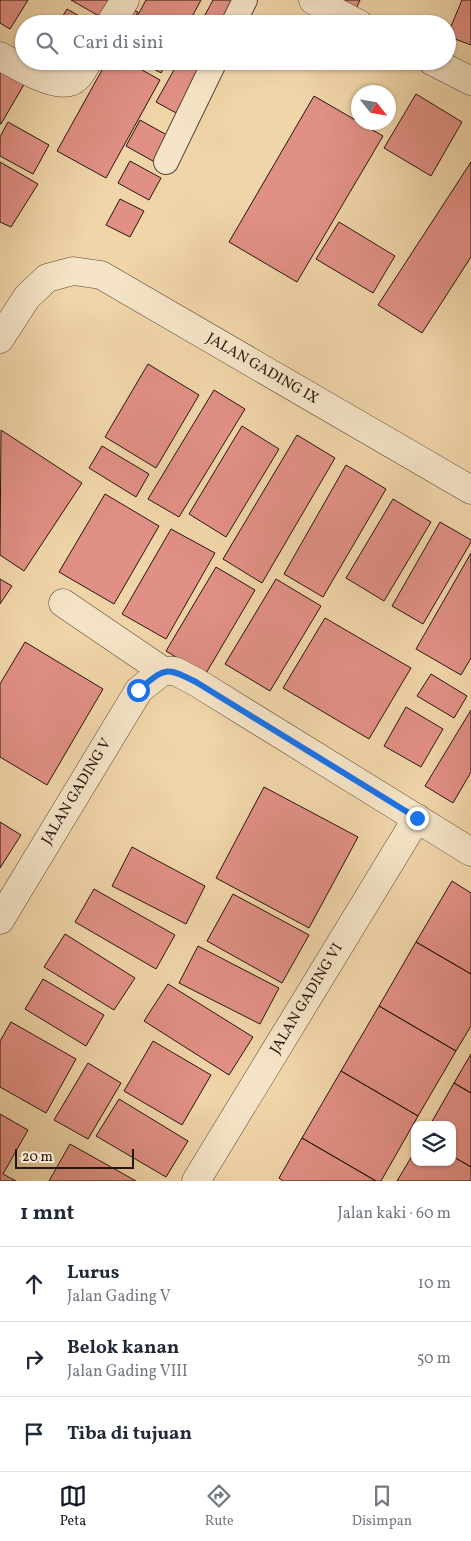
<!DOCTYPE html>
<html lang="id">
<meta charset="utf-8">
<style>
:root{--surface:#fff;--page:#f2f2f3;--text:#1f2937;--muted:#747a83;--line:#e0e1e3;--accent:#111827}
body{margin:0;font-family:Vollkorn,serif;background:var(--page);color:var(--text)}
.controls{position:absolute;right:15px;bottom:15px;display:grid;overflow:hidden;border-radius:10px;box-shadow:0 1px 4px #0004}
.controls button{width:45px;height:45px;display:grid;place-items:center;padding:0;border:0;border-bottom:1px solid var(--line);background:var(--surface);color:var(--text);font:25px sans-serif}
.compass{position:absolute;left:351px;top:85px;width:45px;height:45px;border-radius:50%;background:var(--surface);box-shadow:0 1px 4px #0004;rotate:121deg}
.scale{position:absolute;left:15px;bottom:12px;width:119px;box-sizing:border-box;padding-left:5px;border:2px solid #27150f;border-top:0;font-size:14px;line-height:18px;white-space:nowrap;color:#27150f;-webkit-text-stroke:4px #f5e4c7;paint-order:stroke}
.stop{position:absolute;width:15px;height:15px;margin:-11px;border:4px solid #1a73e8;border-radius:50%;background:#fff}
.stop.end{background:#1a73e8;border-color:#fff;box-shadow:0 1px 5px #0008}
.list{margin:0;padding:0;list-style:none}
h2{display:flex;justify-content:space-between;align-items:center;height:65px;margin:0;padding:0 20px;font-size:21px}
h2 small{font-size:16px;font-weight:400;color:var(--muted)}
.list li{display:grid;grid-template-columns:32px 1fr auto;gap:15px;align-items:center;box-sizing:border-box;height:75px;padding:0 20px;border-top:1px solid var(--line)}
.list b{display:block;font-size:19px;white-space:nowrap}
.list p{margin:0;font-size:16px;white-space:nowrap;color:var(--muted)}
.list em{font-size:16px;font-style:normal;color:var(--muted)}
.icon{flex:none;width:28px;height:28px;fill:none;stroke:currentColor;stroke-width:2;stroke-linecap:round;stroke-linejoin:round}
.map{position:relative;flex:none;width:471px;height:1181px;overflow:hidden}
.search{position:absolute;background:var(--surface);box-shadow:0 1px 4px #0004;left:15px;right:15px;top:15px;height:55px;display:flex;align-items:center;gap:12px;box-sizing:border-box;padding:0 18px;border-radius:28px;color:var(--muted);font-size:19px}
.sheet{height:290px;background:var(--surface)}
nav{display:flex;justify-content:space-around;align-items:center;box-sizing:border-box;height:70px;border-top:1px solid var(--line);background:var(--surface);font-size:14px;color:var(--muted)}
nav a{display:grid;justify-items:center;gap:2px}
nav .on{color:var(--accent)}
.map>svg:first-child{display:block}
</style>
<div class="map">
<svg width="471" height="1181" viewBox="0 0 471 1181">
<rect width="100%" height="100%" fill="#f0d5a9"/>
<filter id="stains"><feTurbulence type="fractalNoise" baseFrequency=".004" numOctaves="4"/><feColorMatrix values="0 0 0 0 .2 0 0 0 0 .09 0 0 0 0 .02 0 0 0 .5 -.17"/></filter>
<radialGradient id="worn" r=".72"><stop offset=".6" stop-color="#630" stop-opacity="0"/><stop offset="1" stop-color="#630" stop-opacity=".3"/></radialGradient>
<!-- building -->
<path fill="#e19085" stroke="#27150f" d="M0,0H28L10,29L0,23Z
M71,0H118L106,20Z
M146,0H201L188,24H133Z
M213,0H236L222,24L205,15Z
M331,0H360L355,11Z
M462,0H471V45L447,36Z
M129,8L138,12L131,24H121Z
M67,9L93,24H58Z
M204,16L218,24H200Z
M47,61H84L74,77Z
M107,61H126L160,80L106,178L57,151Z
M140,61H167L161,73Z
M179,61H210L180,115L156,102Z
M0,65L26,81L1,124H0Z
M416,94L462,122L431,176L384,148Z
M314,96L383,136L297,282L229,242Z
M140,120L174,139L160,165L126,146Z
M8,122L49,145L33,174L0,156V137Z
M130,161L161,178L149,200L118,183Z
M0,162L38,184L11,227L0,222Z
M471,162V257L422,333L378,305Z
M120,199L144,211L130,237L106,225Z
M339,222L395,256L373,293L316,259Z
M148,364L199,395L156,468L105,437Z
M214,390L245,409L179,517L148,499Z
M242,426L279,449L226,537L189,514Z
M1,430L82,483L24,571L0,555Z
M297,435L335,458L262,583L223,559Z
M102,446L149,474L136,497L89,468Z
M346,465L386,489L323,597L284,574Z
M105,494L159,526L114,604L59,572Z
M393,499L431,522L384,601L346,578Z
M440,522L471,540V542L423,624L392,606Z
M171,529L215,553L166,639L122,614Z
M471,553V658L461,675L416,649Z
M216,567L255,590L205,675L166,651Z
M0,579L12,586L0,604Z
M276,579L321,606L270,691L225,664Z
M325,618L411,668L369,739L283,688Z
M25,642L103,689L47,785L0,757V684Z
M431,674L467,696L454,718L417,696Z
M406,707L443,729L421,767L384,746Z
M471,710V772L453,803L425,786Z
M264,787L358,837L309,928L216,878Z
M0,822L21,835L0,868Z
M132,847L205,886L186,924L112,886Z
M452,881L471,893V974L416,942Z
M94,889L175,935L156,969L75,922Z
M233,894L309,935L282,983L207,941Z
M65,934L135,978L114,1010L44,967Z
M416,942L471,974V1026L456,1051L379,1006Z
M198,946L279,988L260,1024L179,983Z
M43,979L104,1015L86,1046L25,1009Z
M168,984L253,1037L229,1075L144,1021Z
M379,1006L456,1051L418,1116L341,1071Z
M11,1022L76,1059L46,1113L0,1087V1041Z
M153,1041L211,1075L182,1125L124,1091Z
M471,1054V1093L454,1083Z
M88,1063L121,1083L88,1139L54,1120Z
M341,1071L418,1116L381,1181H376L302,1138Z
M454,1083L471,1093V1167L452,1156V1125H430Z
M119,1099L188,1141L166,1177L96,1136Z
M0,1114L28,1130L3,1174L16,1181H0Z
M302,1138L376,1181H283L279,1178Z
M70,1144L136,1181H49Z
M415,1151V1162H452V1156L471,1167V1181H397Z"/>
<g fill="none" stroke-linecap="round" stroke-linejoin="round">
<defs>
<path id="service" d="M233,24L245,0
M166,162L215,61"/>
<path id="minor" d="M313,0L359,24
M110,24L125,0
M0,56C14,64 54,88 70,82C79,79 83,69 88,61
M432,61L471,81
M0,339L27,297L47,278L73,271L101,275L471,490
M63,603L163,671H175L196,682L471,852
M0,920L139,690L163,671
M196,1181L417,818"/>
</defs>
<!-- service casing -->
<use href="#service" stroke="#594536" stroke-width="26"/>
<!-- minor casing -->
<use href="#minor" stroke="#594536" stroke-width="29"/>
<!-- service -->
<use href="#service" stroke="#f5e4c7" stroke-width="24"/>
<!-- minor -->
<use href="#minor" stroke="#f5e4c7" stroke-width="28"/>
</g>
<g fill="none" stroke-linecap="round" stroke-linejoin="round">
<!-- route -->
<path stroke="#1a73e8" stroke-width="6" d="M138,690C165,669 164,665 196,682L417,818"/>
</g>
<g text-anchor="middle" dominant-baseline="central" stroke-width="5" stroke-linejoin="round" paint-order="stroke">
<!-- street labels -->
<g font-size="15" fill="#27150f" stroke="#f5e4c7">
<text transform="translate(262 369) rotate(30)">JALAN GADING IX</text>
<text transform="translate(77 792) rotate(-59)">JALAN GADING V</text>
<text transform="translate(307 999) rotate(-59)">JALAN GADING VI</text>
</g>
</g>
<rect width="100%" height="100%" filter="url(#stains)"/>
<rect width="100%" height="100%" fill="url(#worn)"/>
</svg>
<div class="controls">
<button><svg class="icon" aria-label="layers" viewBox="0 0 24 24"><path d="M12 4l9 5-9 5-9-5zM3 14l9 5 9-5"/></svg></button>
</div>
<svg class="compass" viewBox="-18 -18 36 36"><path d="M0-13l5 13h-10z" fill="#e53935"/><path d="M0 13l5-13h-10z" fill="#747a83"/></svg>
<div class="scale">20 m</div>
<div class="stop" style="left:138px;top:690px"></div>
<div class="stop end" style="left:417px;top:818px"></div>
<div class="search"><svg class="icon" aria-label="search" viewBox="0 0 24 24"><circle cx="10" cy="10" r="6"/><path d="M15 15l6 6"/></svg>Cari di sini</div>
</div>
<section class="sheet">
<h2>1 mnt<small>Jalan kaki · 60 m</small></h2>
<ul class="list">
<li><svg class="icon" aria-label="ahead" viewBox="0 0 24 24"><path d="M12 20V5M6 11l6-6 6 6"/></svg><div><b>Lurus</b><p>Jalan Gading V</p></div><em>10 m</em></li>
<li><svg class="icon" aria-label="right" viewBox="0 0 24 24"><path d="M7 20v-9h11M14 6l5 5-5 5"/></svg><div><b>Belok kanan</b><p>Jalan Gading VIII</p></div><em>50 m</em></li>
<li><svg class="icon" aria-label="arrive" viewBox="0 0 24 24"><path d="M6 21V4h12l-3 4 3 4H6"/></svg><div><b>Tiba di tujuan</b></div></li>
</ul>
</section>
<nav>
<a class="on"><svg class="icon" aria-label="map" viewBox="0 0 24 24"><path d="M3 6l6-2 6 2 6-2v14l-6 2-6-2-6 2zM9 4v14M15 6v14"/></svg>Peta</a>
<a><svg class="icon" aria-label="directions" viewBox="0 0 24 24"><path d="M12 3l9 9-9 9-9-9zM9 14v-3h6M13 9l2 2-2 2"/></svg>Rute</a>
<a><svg class="icon" aria-label="saved" viewBox="0 0 24 24"><path d="M7 4h10v16l-5-4-5 4z"/></svg>Disimpan</a>
</nav>
